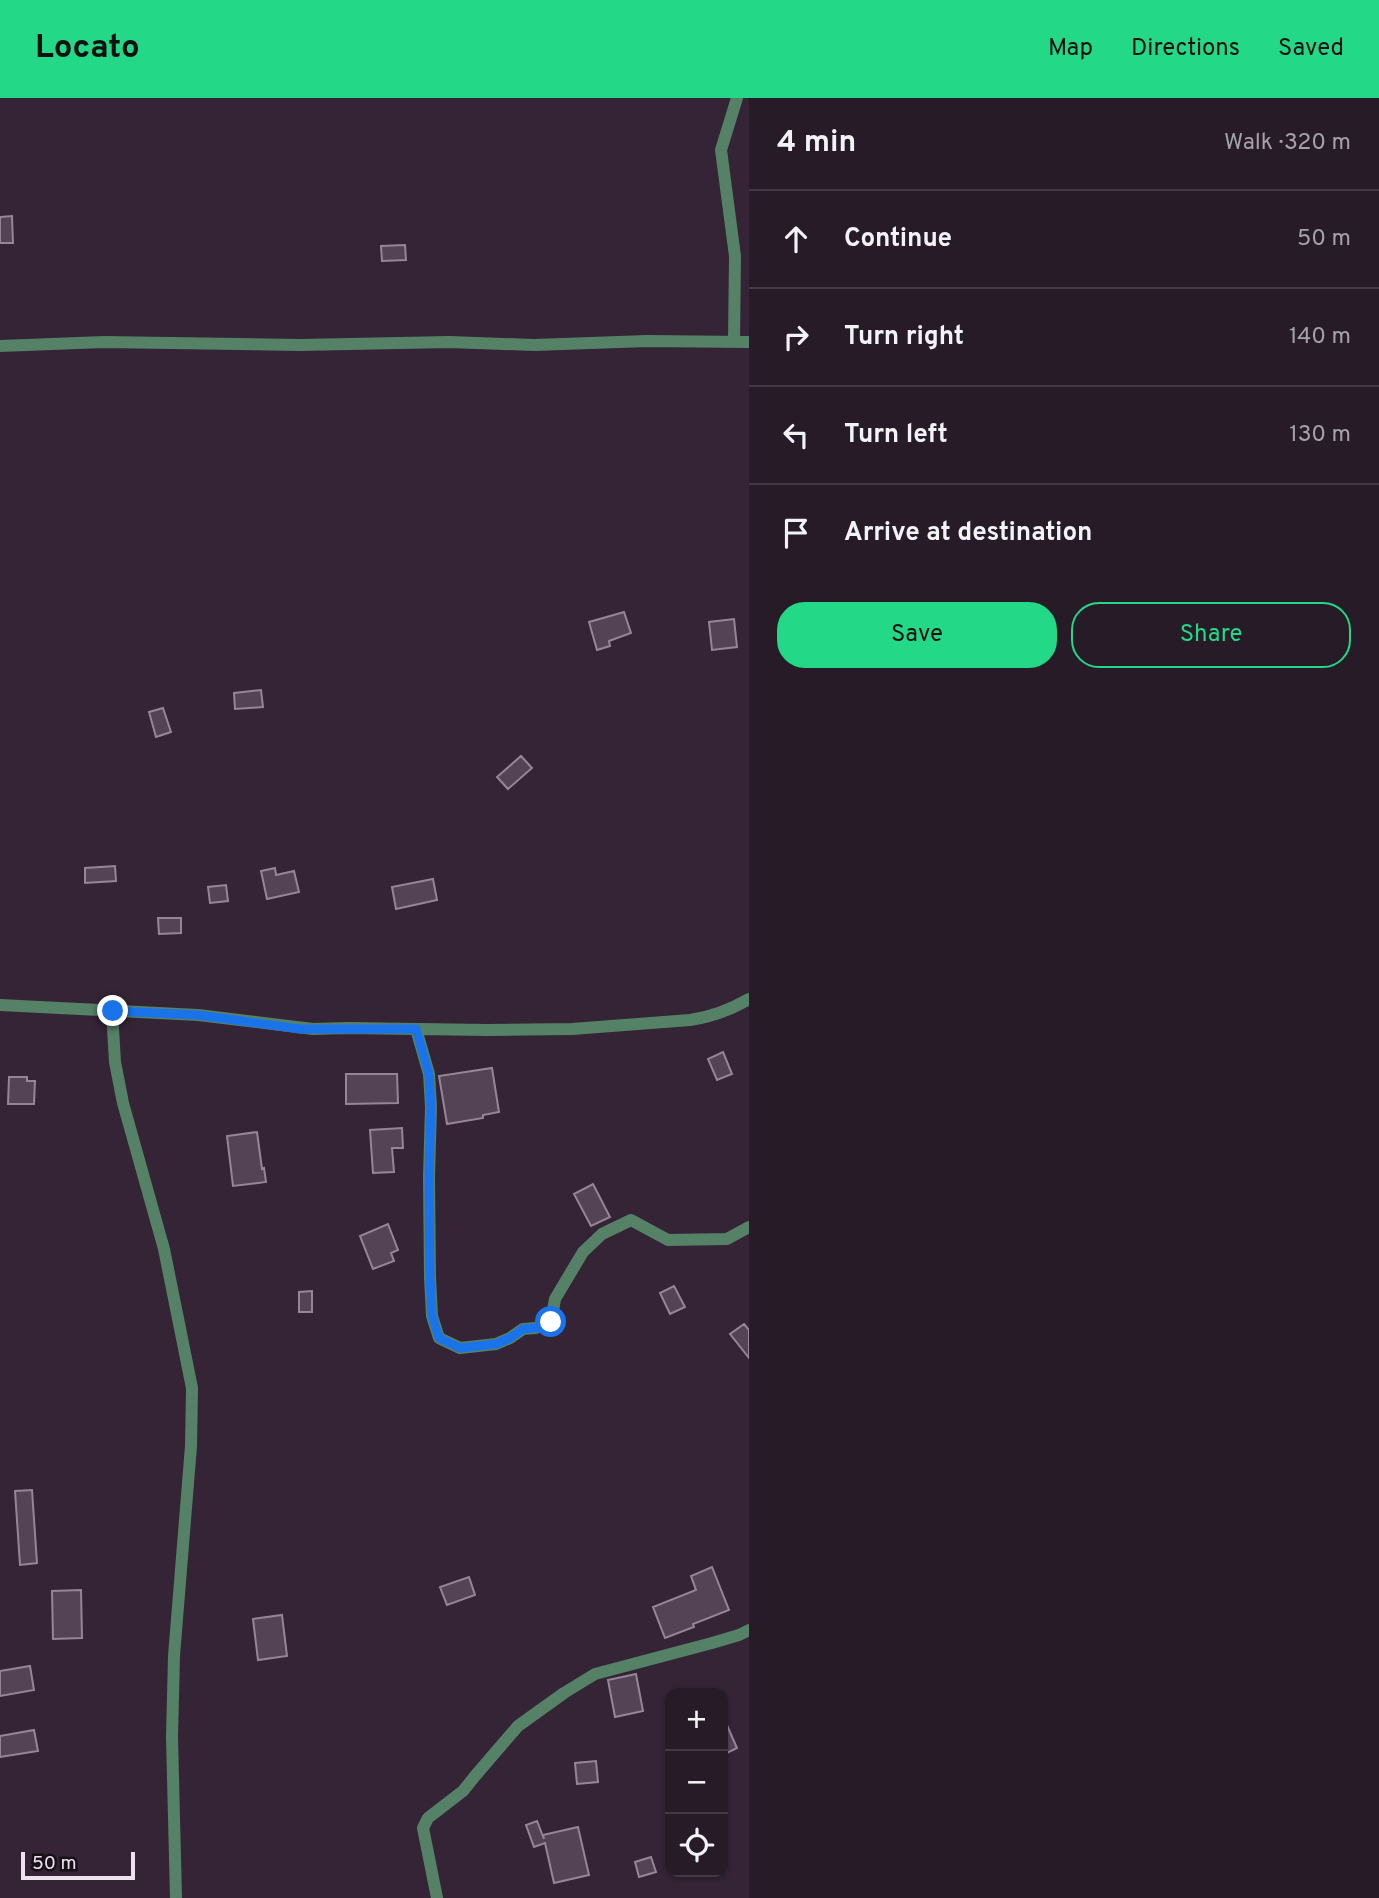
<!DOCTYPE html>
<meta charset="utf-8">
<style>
:root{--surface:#271b28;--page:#332834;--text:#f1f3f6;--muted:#a4a1a8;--line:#433945;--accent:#23d886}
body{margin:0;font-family:Overpass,sans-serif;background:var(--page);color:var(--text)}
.controls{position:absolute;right:21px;bottom:21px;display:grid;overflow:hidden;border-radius:14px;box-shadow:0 2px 5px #0004}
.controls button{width:63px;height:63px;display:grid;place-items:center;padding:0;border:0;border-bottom:2px solid var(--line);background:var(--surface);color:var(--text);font:35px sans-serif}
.scale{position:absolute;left:21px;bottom:18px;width:114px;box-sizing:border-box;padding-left:7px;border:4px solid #ede2ee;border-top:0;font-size:19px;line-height:24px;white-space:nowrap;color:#ede2ee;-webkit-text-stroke:5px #171018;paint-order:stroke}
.stop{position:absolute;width:21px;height:21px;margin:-16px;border:5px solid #1a73e8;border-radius:50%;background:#fff}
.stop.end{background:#1a73e8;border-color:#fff;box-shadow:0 2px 7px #0008}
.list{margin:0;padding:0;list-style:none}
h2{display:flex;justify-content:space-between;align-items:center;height:91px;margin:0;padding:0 28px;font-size:30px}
h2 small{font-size:23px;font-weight:400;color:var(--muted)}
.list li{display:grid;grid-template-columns:46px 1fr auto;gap:21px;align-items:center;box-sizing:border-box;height:98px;padding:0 28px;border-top:2px solid var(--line)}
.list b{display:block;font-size:26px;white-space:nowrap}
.list em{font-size:23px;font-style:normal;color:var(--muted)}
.actions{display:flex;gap:14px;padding:21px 28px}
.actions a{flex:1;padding:16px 0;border:2px solid var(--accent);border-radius:28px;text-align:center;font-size:24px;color:var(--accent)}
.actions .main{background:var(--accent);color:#111}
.icon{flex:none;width:38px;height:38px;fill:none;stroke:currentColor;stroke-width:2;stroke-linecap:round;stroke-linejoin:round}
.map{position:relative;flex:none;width:749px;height:1800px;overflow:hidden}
header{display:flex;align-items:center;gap:42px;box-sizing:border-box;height:98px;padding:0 35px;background:var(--accent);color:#111}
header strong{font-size:33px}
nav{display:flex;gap:38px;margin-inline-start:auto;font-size:24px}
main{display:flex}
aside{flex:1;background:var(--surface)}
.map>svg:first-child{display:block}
</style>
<header>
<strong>Locato</strong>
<nav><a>Map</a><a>Directions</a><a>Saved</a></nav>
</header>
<main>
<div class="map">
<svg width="749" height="1800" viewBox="0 0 749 1800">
<rect width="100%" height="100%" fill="#342435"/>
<!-- building -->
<path fill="#544355" stroke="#988499" stroke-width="2" d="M12,118L13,145H0V119Z
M405,147L406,162L382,163L381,148Z
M624,514L631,535L609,543L610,548L597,552L589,524Z
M734,521L737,549L712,552L709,524Z
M261,592L263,609L235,611L234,595Z
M163,610L171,634L156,639L149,614Z
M521,658L532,670L508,691L497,679Z
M115,768L116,783L85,785V770Z
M275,770L276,777L294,773L299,794L267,801L261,773Z
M433,781L437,802L396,811L392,789Z
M226,787L228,803L210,805L208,789Z
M158,820H181V835L159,836Z
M723,954L732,976L717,982L708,961Z
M492,970L499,1014L483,1017V1020L447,1026L439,978Z
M346,976H397L398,1005L346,1006Z
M9,979H27V983H35L34,1006H8Z
M402,1030L403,1050H392L394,1074L373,1075L370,1032Z
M257,1034L262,1071L264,1070L266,1084L233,1088L227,1038Z
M593,1086L610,1119L591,1128L574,1096Z
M388,1126L398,1152L391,1155L394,1163L373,1171L360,1138Z
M674,1188L685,1209L670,1216L660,1195Z
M312,1193V1214H299V1194Z
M744,1226L749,1232V1260L730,1236Z
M32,1392L37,1465L20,1467L15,1393Z
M712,1469L729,1512L693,1526L694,1529L665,1540L653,1509L696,1492L691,1478Z
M469,1479L475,1497L447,1507L440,1489Z
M81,1492L82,1540L53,1541L52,1493Z
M282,1517L287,1558L258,1562L253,1521Z
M30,1568L34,1592L0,1598V1573Z
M636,1576L643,1613L615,1619L608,1582Z
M723,1618L737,1650L723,1657Z
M34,1632L38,1653L0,1659V1638Z
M596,1663L598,1684L577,1686L575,1665Z
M537,1723L544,1741L543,1737L578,1729L589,1777L554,1785L545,1745L534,1749L526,1727Z
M651,1759L656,1774L639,1779L635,1764Z"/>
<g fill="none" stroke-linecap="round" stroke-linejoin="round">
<!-- minor -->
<path stroke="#558266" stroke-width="12" d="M734,244L735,158L721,52L737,0
M0,248L104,244L300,247L449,244L534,247L647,243L749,244
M0,907L198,917L313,931L348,930L487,932L572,931L690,922C712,919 730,912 749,901
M112,913L115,964L123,1005L164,1151L192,1290L191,1348L174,1558L172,1639L176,1800
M416,931L429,976L431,1009L429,1079L430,1179L432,1218L439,1240L460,1250L496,1246L510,1240L523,1231L536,1230L551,1224L555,1201L583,1154L602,1136L631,1122L668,1142L727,1141L749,1129
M437,1800L423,1730L428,1720L463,1693L475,1678L518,1628L564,1595L595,1576L712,1545L739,1537L749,1532"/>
</g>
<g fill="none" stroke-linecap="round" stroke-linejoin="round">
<!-- route -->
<path stroke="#1a73e8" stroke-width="9" d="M113,913L198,917L300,931H416L429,976L431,1009L429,1079L430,1179L432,1218L439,1240L460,1250L496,1246L510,1240L523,1231L536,1230L551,1224"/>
</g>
</svg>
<div class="controls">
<button>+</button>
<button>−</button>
<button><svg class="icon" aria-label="locate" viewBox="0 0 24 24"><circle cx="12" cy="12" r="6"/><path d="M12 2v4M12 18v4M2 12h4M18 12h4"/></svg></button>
</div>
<div class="scale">50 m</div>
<div class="stop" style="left:551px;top:1224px"></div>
<div class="stop end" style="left:113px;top:913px"></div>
</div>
<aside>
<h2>4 min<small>Walk · 320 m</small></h2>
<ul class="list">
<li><svg class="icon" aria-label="ahead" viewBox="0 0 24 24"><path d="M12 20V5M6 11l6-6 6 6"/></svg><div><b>Continue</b></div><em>50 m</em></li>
<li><svg class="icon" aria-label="right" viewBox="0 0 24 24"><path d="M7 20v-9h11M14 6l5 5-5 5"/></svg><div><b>Turn right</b></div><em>140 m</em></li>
<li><svg class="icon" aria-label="left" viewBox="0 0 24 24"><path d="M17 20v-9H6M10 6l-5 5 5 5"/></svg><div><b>Turn left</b></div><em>130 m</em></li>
<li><svg class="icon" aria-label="arrive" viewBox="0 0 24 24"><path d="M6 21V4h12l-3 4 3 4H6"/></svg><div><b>Arrive at destination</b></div></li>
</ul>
<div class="actions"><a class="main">Save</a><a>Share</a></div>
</aside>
</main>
